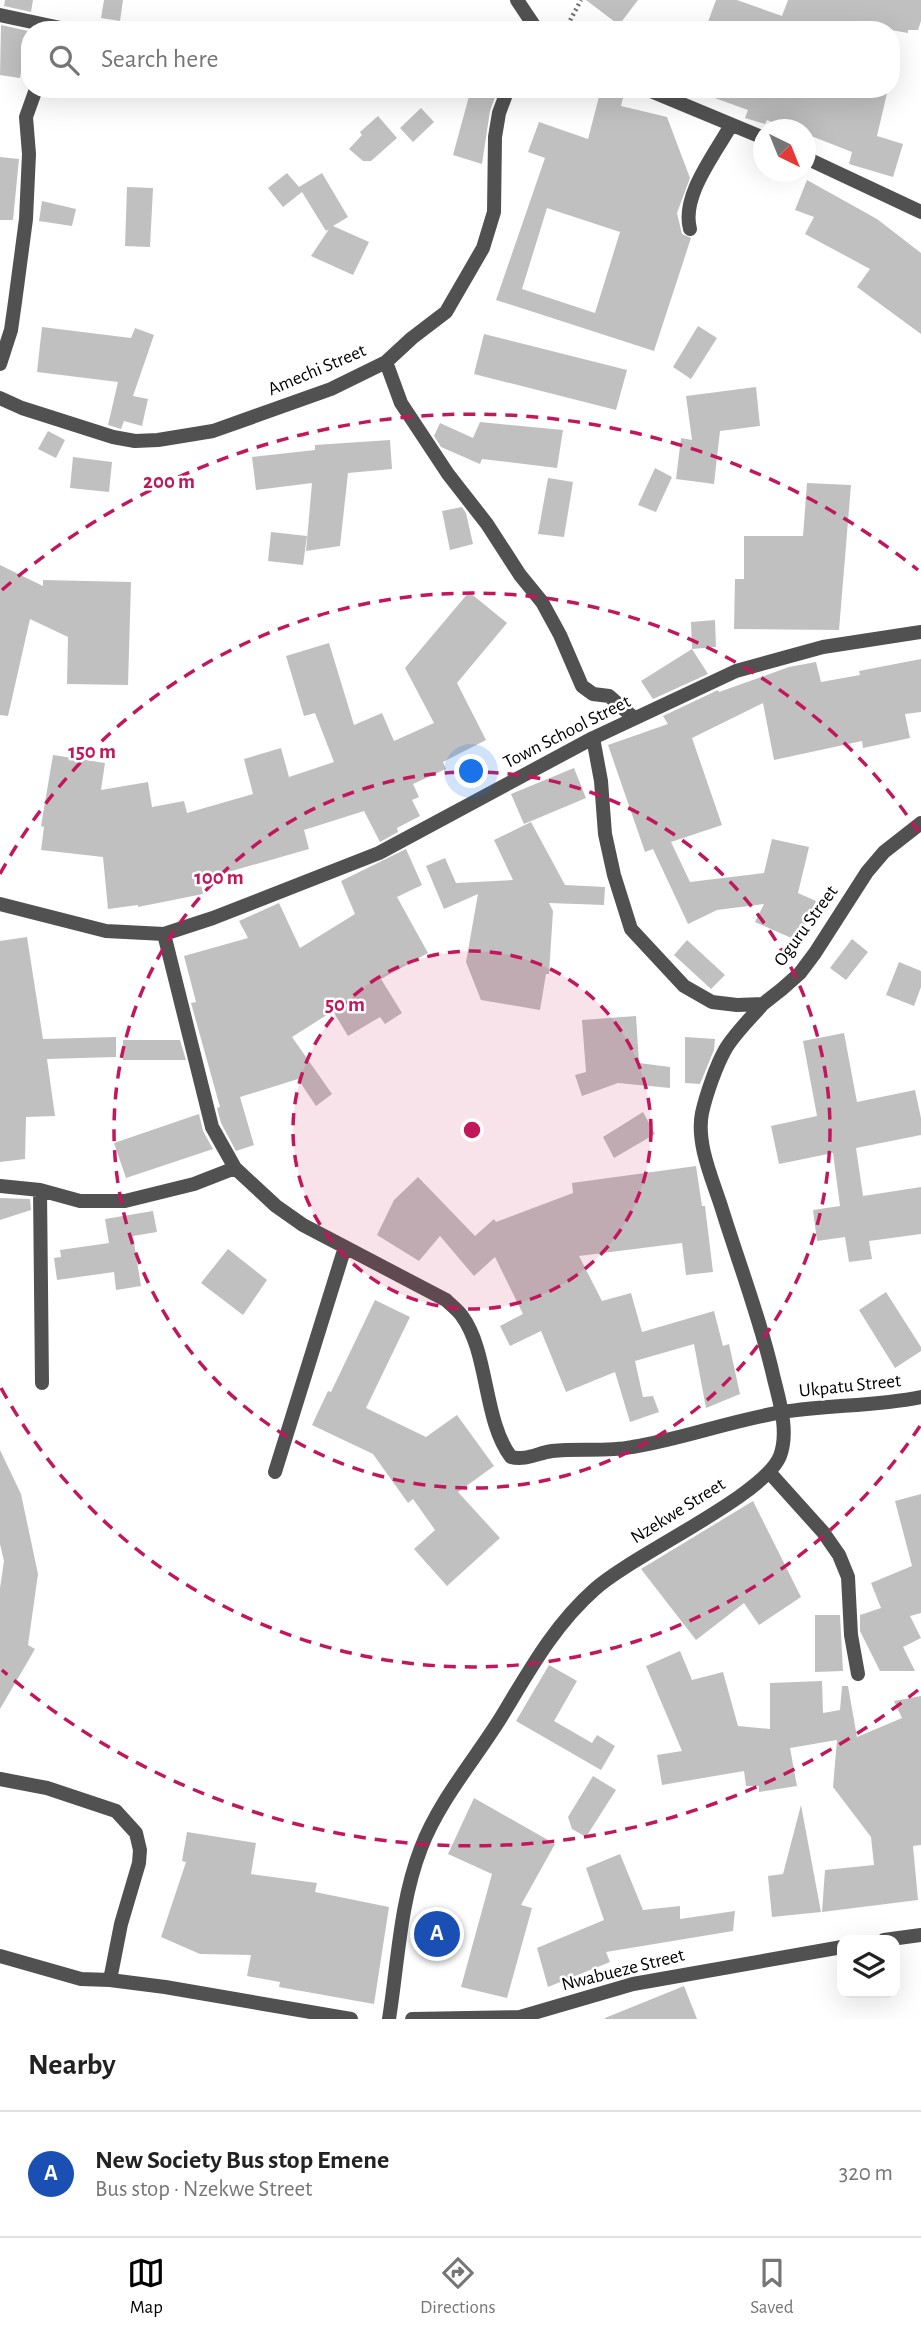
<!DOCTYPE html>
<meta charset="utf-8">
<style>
:root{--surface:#fff;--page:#f2f2f2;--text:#222;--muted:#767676;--line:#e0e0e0;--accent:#000}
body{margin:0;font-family:"Alegreya Sans",sans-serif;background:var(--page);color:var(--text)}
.controls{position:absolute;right:21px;bottom:21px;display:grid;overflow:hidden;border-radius:14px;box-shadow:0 7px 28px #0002}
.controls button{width:63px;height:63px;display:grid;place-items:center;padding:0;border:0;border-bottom:2px solid var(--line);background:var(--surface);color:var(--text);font:35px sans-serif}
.compass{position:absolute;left:753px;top:119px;width:63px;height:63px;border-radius:50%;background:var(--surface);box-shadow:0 7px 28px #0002;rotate:137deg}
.you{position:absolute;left:472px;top:772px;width:24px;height:24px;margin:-18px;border:5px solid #fff;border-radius:50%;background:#1a73e8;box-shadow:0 0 0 10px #1a73e833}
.badge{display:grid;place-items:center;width:46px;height:46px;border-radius:50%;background:var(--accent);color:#fff;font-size:23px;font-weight:700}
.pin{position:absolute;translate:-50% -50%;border:4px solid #fff;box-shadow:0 2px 7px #0006}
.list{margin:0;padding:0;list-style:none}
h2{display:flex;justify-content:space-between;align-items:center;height:91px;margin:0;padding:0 28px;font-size:30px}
h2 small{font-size:23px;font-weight:400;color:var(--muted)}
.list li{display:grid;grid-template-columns:46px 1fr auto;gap:21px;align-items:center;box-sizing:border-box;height:126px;padding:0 28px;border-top:2px solid var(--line)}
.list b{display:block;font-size:26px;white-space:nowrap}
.list p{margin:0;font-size:23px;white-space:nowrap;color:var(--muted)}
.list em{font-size:23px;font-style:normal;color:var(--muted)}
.icon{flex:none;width:38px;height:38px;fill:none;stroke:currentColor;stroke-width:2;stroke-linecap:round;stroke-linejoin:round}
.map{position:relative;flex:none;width:921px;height:2019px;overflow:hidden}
.search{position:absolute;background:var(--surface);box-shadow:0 7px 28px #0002;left:21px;right:21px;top:21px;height:77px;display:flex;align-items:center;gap:18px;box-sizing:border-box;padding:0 24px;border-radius:28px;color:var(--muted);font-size:26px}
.sheet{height:217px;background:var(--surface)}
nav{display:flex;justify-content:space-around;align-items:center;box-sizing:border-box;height:98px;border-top:2px solid var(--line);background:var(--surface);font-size:19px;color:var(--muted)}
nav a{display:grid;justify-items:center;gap:4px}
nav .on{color:var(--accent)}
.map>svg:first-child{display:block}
</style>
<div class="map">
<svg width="921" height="2019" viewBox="0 0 921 2019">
<rect width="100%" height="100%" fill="#fff"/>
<!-- building -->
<path fill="#c0c0c0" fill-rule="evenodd" d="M5,0H33L31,12L4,6Z
M104,0H123L120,21L101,18Z
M586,0H638L619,25Z
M716,0H737L782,16L788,0H921V21L918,30H908V33L891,30H705Z
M1,25L28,31L20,78L0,75Z
M471,89H498L490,111L482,164L453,155Z
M601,89H625L621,106L667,117L690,178L677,213L682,234L691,238L654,351L496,300L545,158L528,152L539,122L588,139ZM547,208L620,232L595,313L522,289Z
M699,89H888L877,136L903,144L893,177L849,164L852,152L806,134V130H792L767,120L765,124L745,118L748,110L698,92Z
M421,108L434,122L413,142L400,128Z
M378,116L397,138L371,161H363L349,149L362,135L360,132Z
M0,157L19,159L13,220H0Z
M287,173L299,187L322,173L348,217L333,226L369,242L353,275L311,256L329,229L326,231L302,192L283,207L268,188Z
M807,180L877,219L921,253V334L857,287L870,269L805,234L814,217L795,210Z
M127,187L153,188L150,247L125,246Z
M42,201L76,209L72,226L39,221Z
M698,326L717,338L691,379L673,367Z
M42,327L131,338L135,328L154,335L133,396L148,399L142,426L124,421L121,429L108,425L118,382L37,372Z
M484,334L627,370L616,410L474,374Z
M756,387L760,426L720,431L714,484L676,479L681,438L692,440L686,396Z
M480,422L563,430L557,468L482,459L480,464L441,447L434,436L440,423L473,438Z
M48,431L65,440L56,458L38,449Z
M390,440L392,469L348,473L340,546L306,551L312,483L256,490L252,457L315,450V445Z
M73,457L112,462L109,492L70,488Z
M655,468L672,477L656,512L638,505Z
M548,478L573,482L564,537L538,534Z
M807,483L851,485L839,630L734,629L735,579H744V536H803Z
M462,507L466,513L473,544L450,550L442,511Z
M271,532L307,536L303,565L268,561Z
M0,565L43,586V580L131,582L128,685L67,684L68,637L30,619L8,716L0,715Z
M469,592L507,623L457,683L486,740L443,762L446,769L413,784L419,797L412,800L420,816L397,828L398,832L380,842L364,811L304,830L309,849L200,880L203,894L138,907V905L108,909L103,857L41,850L44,827L41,826L53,755L105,763L101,790L148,782L152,807L184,801L187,813L253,794L244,759L281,748L289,777L334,762L315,713L304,716L286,656L329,643L354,725L382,713L394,741L434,723L405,668Z
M715,620L716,647L692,649L691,622Z
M692,649L708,674L653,699L641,681Z
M921,659V712L905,714L910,738L863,748L862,741L774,760L763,703L692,738L722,825L671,842L690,882L764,873L772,839L809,847L798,893L816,901L798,941L755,922L764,904L717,910L688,924L653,849L645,852L608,745L668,724L663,716L718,690L719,692L789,667L816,662L821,682L860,675L859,671Z
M574,768L586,798L524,824L511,794Z
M531,822L565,885L605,887L604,905L549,903L553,911L549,974H546L540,1010L481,1000L466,962L478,894L444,909L426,866L445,858L456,883L513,880L494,840Z
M406,849L422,885L397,897L428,953L381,979L402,1013L385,1024L380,1017L348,1036L333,1011L292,1037L332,1094L316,1106L298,1079L240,1097L254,1145L236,1151L221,1123L217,1108L220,1107L191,1003L196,1002L184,956L248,938L239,921L279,903L300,948L355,914L341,881Z
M27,937L43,1039L116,1037V1057L47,1059L55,1116L26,1117L25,1159L0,1162V941Z
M852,939L868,952L846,980L830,968Z
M687,940L725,975L711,989L674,955Z
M899,962L921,971V987L914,1006L886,995Z
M636,1016L639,1063L670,1067V1088L618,1083L582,1096L575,1075L586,1072L582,1020Z
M844,1033L857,1102L915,1090L921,1118V1135L856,1148L863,1196L921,1187V1234L869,1241L872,1259L849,1262L845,1237L817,1241L813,1210L840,1206L833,1153L779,1164L771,1126L817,1116L803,1041Z
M685,1037L715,1039L714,1050L700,1084L685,1083Z
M123,1040H180L186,1060H123Z
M643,1112L655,1134L614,1158L603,1137Z
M199,1114L203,1131L213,1149L126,1178L114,1143Z
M696,1166L702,1206H705L713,1272L686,1275L682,1243L579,1256L602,1301L631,1293L642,1332L714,1311L723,1346L729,1344L740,1394L706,1408L694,1344L635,1361L643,1397L653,1396L659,1412L630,1422L615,1372L566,1392L541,1331L510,1346L500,1326L523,1314L495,1257L474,1276L440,1236L419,1261L377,1235L394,1200L418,1177L475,1236L494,1219L496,1222L573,1193L572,1183Z
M0,1198L30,1199L31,1210L0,1220Z
M153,1211L157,1232L133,1236L141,1286L116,1290L114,1272L57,1280L54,1258L61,1257L60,1250L109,1243L105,1219Z
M228,1249L267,1280L243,1315L201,1283Z
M886,1292L921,1347V1351L895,1368L859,1310Z
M375,1300L410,1317L366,1408L426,1437L457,1415L494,1466L458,1492L500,1538L447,1586L414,1549L435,1530L413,1499L408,1503L373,1454L312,1425L328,1391L331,1392Z
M0,1450L21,1494L38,1574L28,1645L35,1649L0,1709V1588L4,1561L0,1544Z
M921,1494V1613L910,1616L921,1638L903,1647L915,1671H880L860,1631V1615L881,1608L871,1583L912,1566L895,1501Z
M753,1501L801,1597L759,1625L744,1603L696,1640L641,1569Z
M815,1615H840L843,1671L815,1672Z
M680,1651L692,1680L723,1672L738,1726L770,1729V1683L822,1681L823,1713L840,1710L842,1686H848L857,1737L902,1718L894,1701L921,1696V1845L913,1846L918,1900L822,1912L825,1870L874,1865L871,1837L833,1787L837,1740L790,1748L797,1786L759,1792V1786H746L744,1771L662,1785L657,1755L682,1751L646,1666Z
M549,1665L577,1681L554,1721L592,1743L597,1735L615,1746L601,1770L516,1721Z
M593,1776L616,1790L586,1837L572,1829L568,1817Z
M474,1798L555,1844L521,1905L532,1908L507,1998L461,1987L492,1874L448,1854Z
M801,1805L821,1912L772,1917L768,1876L783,1874Z
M187,1832L256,1843L251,1874L317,1883L315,1892L389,1907L374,2004L279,1987L280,1982L247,1976L251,1955L200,1954L161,1937L186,1862L182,1861Z
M620,1854L643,1910L680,1906V1919L735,1911L733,1931L606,1952L610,1962L548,1987L537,1948L604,1920L586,1868Z
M684,1986L697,2019H605V2018Z"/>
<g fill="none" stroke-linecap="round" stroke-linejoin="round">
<!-- path -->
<path stroke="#737373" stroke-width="4.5" stroke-dasharray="2 3.5" stroke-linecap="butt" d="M565,30L581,0"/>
<!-- minor -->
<path stroke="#515151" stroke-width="14" d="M517,0L537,30
M0,15L70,30
M646,89L764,138
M806,158L921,212
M690,229C681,196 715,154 731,125
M386,362L401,403L448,474L487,524L520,575L542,602L560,635L582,686L593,694L609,696L634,718
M0,364L11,330L15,302L26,219L29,154L26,117L36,89
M0,398L22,408L113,437L135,441L158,440L213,431L331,389L386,362L412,338L446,312L483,248L494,212L495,137L499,113L508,89
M593,738L601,781L605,834L614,875L631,929L684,986L712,1002L737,1005L763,1004L782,989L800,973L815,953L867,872L884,852L921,823
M0,904L106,931L164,934L213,918L379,853L593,738L736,671L823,647L921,632
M164,934L212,1127L235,1168L276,1206L303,1225L446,1300C451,1305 458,1310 462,1316C489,1353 483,1420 511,1457C525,1461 538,1453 552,1451C579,1448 606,1452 632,1447C683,1439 732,1420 783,1412C829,1405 876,1406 921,1397
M0,1186L40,1190L80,1201H125L194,1184L235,1168
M40,1190L42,1383
M275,1472L345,1247
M769,1472L823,1532L839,1555L848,1577L851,1635L858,1674
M0,1779L47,1788L116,1811L136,1833L140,1850L139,1863L121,1924L110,1980
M884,1940L921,1935
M0,1956L81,1979L110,1980L165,1987L351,2019
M389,2019C398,1962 400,1902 421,1848C439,1801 473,1762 500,1719C528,1673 553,1626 595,1589C634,1554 764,1496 780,1456C789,1432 780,1403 774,1379C761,1321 739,1264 721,1206C712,1178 696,1143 702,1113C706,1095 716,1066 725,1050C734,1034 751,1018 763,1004
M412,2019L520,2017L633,1984L842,1947"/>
</g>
<!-- distance rings -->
<circle cx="472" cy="1130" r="179" fill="#c2185b" fill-opacity=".12"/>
<g fill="none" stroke="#c2185b" stroke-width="3.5" stroke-dasharray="12 9">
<circle cx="472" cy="1130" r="179"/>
<circle cx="472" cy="1130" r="358"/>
<path d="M920 1426A537 537 0 0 1 0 1386M0 874A537 537 0 0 1 920 834"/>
<path d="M918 1690A716 716 0 0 1 2 1670M2 590A716 716 0 0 1 918 570"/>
</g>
<g text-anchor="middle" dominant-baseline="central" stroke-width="5" stroke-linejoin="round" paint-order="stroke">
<!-- street labels -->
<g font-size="19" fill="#000" stroke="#fff">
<text transform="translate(317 370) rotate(-23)">Amechi Street</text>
<text transform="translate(567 732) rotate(-27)">Town School Street</text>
<text transform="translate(806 926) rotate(-54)">Oguru Street</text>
<text transform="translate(850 1386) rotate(-6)">Ukpatu Street</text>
<text transform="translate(678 1511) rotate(-32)">Nzekwe Street</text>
<text transform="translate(623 1970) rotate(-14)">Nwabueze Street</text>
</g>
</g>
<circle cx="472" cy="1130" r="10" fill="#c2185b" stroke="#fff" stroke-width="3.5"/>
<g font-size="21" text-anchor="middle" font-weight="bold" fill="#c2185b" stroke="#fff" stroke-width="5" stroke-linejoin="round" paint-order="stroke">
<text x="169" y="488">200 m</text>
<text x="92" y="758">150 m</text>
<text x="219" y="884">100 m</text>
<text x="345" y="1011">50 m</text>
</g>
</svg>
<div class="controls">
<button><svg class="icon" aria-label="layers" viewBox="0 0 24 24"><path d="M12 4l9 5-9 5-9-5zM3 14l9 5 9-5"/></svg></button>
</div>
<svg class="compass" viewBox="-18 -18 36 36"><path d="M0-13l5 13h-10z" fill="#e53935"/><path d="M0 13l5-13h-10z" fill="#767676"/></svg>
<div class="you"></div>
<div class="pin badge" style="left:437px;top:1934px;background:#1a4fb4">A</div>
<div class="search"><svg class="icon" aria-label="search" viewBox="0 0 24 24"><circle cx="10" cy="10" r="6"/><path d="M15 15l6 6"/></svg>Search here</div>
</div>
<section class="sheet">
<h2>Nearby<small></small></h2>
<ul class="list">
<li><span class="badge" style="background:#1a4fb4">A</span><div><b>New Society Bus stop Emene</b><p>Bus stop · Nzekwe Street</p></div><em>320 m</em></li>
</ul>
</section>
<nav>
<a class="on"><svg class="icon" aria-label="map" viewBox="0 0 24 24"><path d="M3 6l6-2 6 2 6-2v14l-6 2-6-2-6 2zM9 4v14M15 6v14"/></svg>Map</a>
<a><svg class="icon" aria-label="directions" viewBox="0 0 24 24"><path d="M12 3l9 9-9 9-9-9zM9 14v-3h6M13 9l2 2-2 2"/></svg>Directions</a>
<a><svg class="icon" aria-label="saved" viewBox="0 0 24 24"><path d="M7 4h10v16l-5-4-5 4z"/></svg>Saved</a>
</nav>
